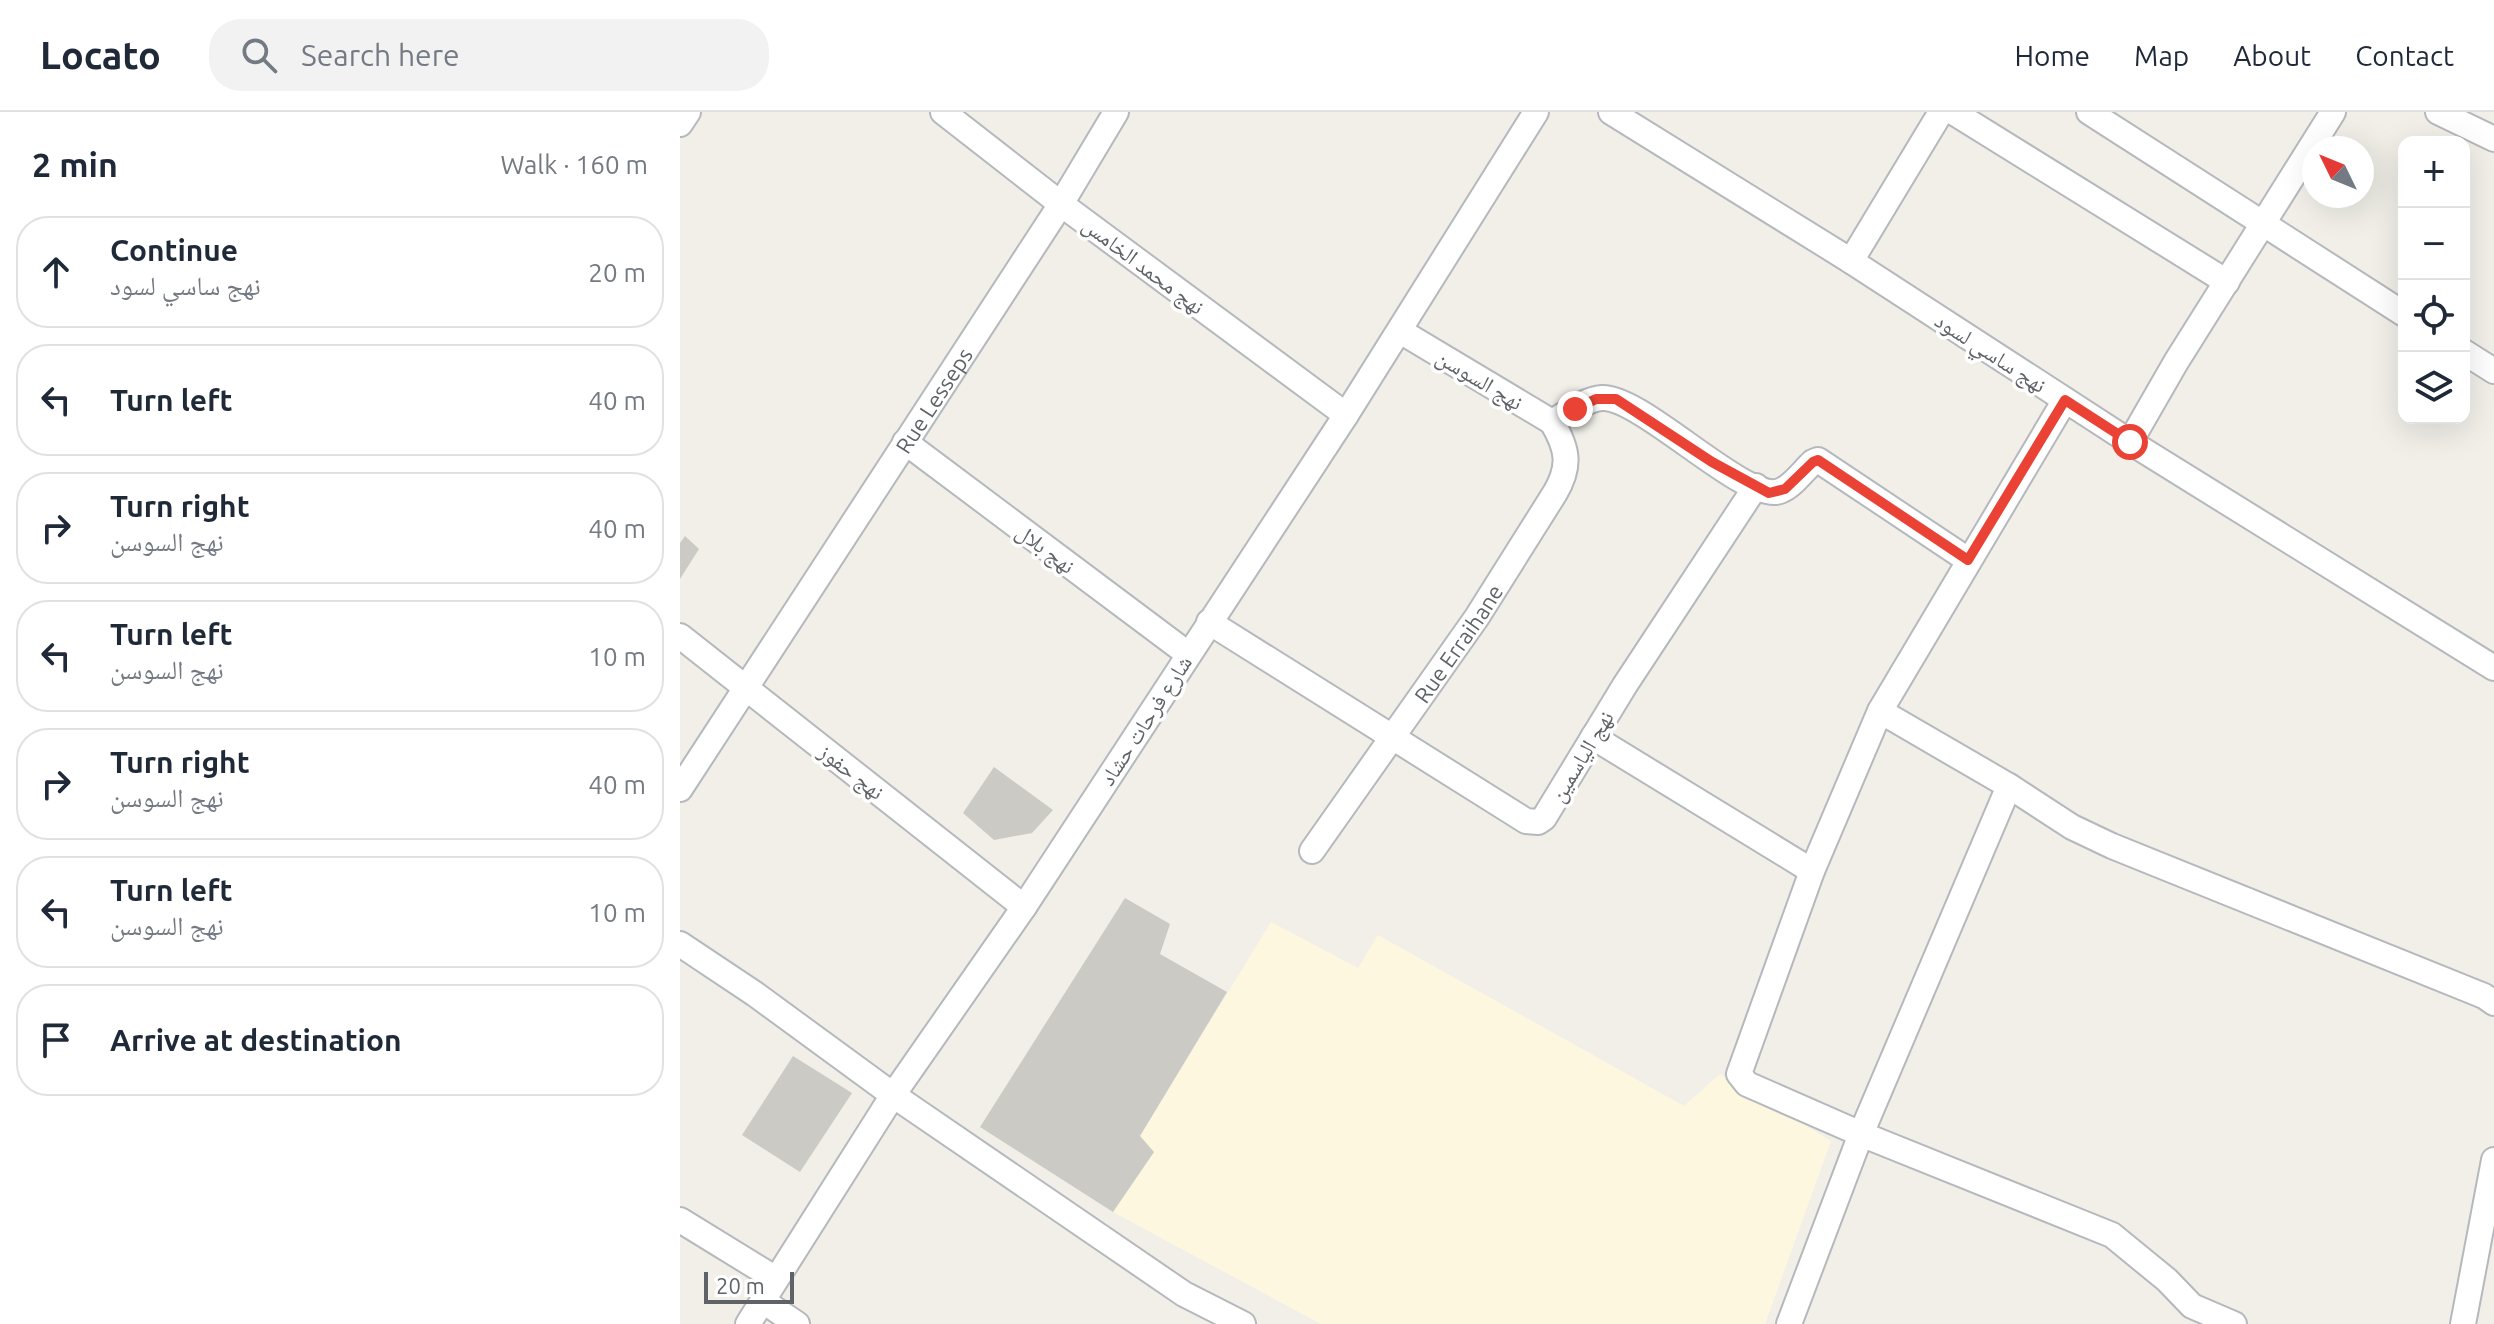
<!DOCTYPE html>
<meta charset="utf-8">
<style>
:root{--surface:#fff;--page:#f2f2f3;--text:#1f2937;--muted:#747a83;--line:#e0e1e3}
body{margin:0;font-family:Ubuntu,"Noto Naskh Arabic",sans-serif;background:var(--page);color:var(--text)}
.controls{position:absolute;right:24px;top:24px;display:grid;overflow:hidden;border-radius:16px;box-shadow:0 8px 32px #0002}
.controls button{width:72px;height:72px;display:grid;place-items:center;padding:0;border:0;border-bottom:2px solid var(--line);background:var(--surface);color:var(--text);font:40px sans-serif}
.compass{position:absolute;left:1622px;top:24px;width:72px;height:72px;border-radius:50%;background:var(--surface);box-shadow:0 8px 32px #0002;rotate:313deg}
.scale{position:absolute;left:24px;bottom:20px;width:90px;box-sizing:border-box;padding-left:8px;border:4px solid #5f6368;border-top:0;font-size:22px;line-height:28px;white-space:nowrap;color:#5f6368;-webkit-text-stroke:6px #fff;paint-order:stroke}
.stop{position:absolute;width:24px;height:24px;margin:-18px;border:6px solid #ea4335;border-radius:50%;background:#fff}
.stop.end{background:#ea4335;border-color:#fff;box-shadow:0 2px 8px #0008}
.list{margin:0;padding:0;list-style:none}
h2{display:flex;justify-content:space-between;align-items:center;height:104px;margin:0;padding:0 32px;font-size:34px}
h2 small{font-size:26px;font-weight:400;color:var(--muted)}
.list li{display:grid;grid-template-columns:52px 1fr auto;gap:24px;align-items:center;box-sizing:border-box;height:112px;margin:0 16px 16px;padding:0 16px;border:2px solid var(--line);border-radius:32px}
.list b{display:block;font-size:30px;white-space:nowrap}
.list p{margin:0;font-size:26px;white-space:nowrap;color:var(--muted)}
.list em{font-size:26px;font-style:normal;color:var(--muted)}
.icon{flex:none;width:44px;height:44px;fill:none;stroke:currentColor;stroke-width:2;stroke-linecap:round;stroke-linejoin:round}
.map{position:relative;flex:none;width:1814px;height:1212px;overflow:hidden}
header{display:flex;align-items:center;gap:48px;box-sizing:border-box;height:112px;padding:0 40px;background:var(--surface);border-bottom:2px solid var(--line)}
header strong{font-size:38px}
nav{display:flex;gap:44px;margin-inline-start:auto;font-size:28px}
.search{width:560px;height:72px;background:var(--page);display:flex;align-items:center;gap:20px;box-sizing:border-box;padding:0 28px;border-radius:32px;color:var(--muted);font-size:30px}
main{display:flex}
aside{flex:1;background:var(--surface)}
.map>svg:first-child{display:block}
</style>
<header>
<strong>Locato</strong>
<div class="search"><svg class="icon" aria-label="search" viewBox="0 0 24 24"><circle cx="10" cy="10" r="6"/><path d="M15 15l6 6"/></svg>Search here</div>
<nav><a>Home</a><a>Map</a><a>About</a><a>Contact</a></nav>
</header>
<main>
<aside>
<h2>2 min<small>Walk · 160 m</small></h2>
<ul class="list">
<li><svg class="icon" aria-label="ahead" viewBox="0 0 24 24"><path d="M12 20V5M6 11l6-6 6 6"/></svg><div><b>Continue</b><p>نهج ساسي لسود</p></div><em>20 m</em></li>
<li><svg class="icon" aria-label="left" viewBox="0 0 24 24"><path d="M17 20v-9H6M10 6l-5 5 5 5"/></svg><div><b>Turn left</b></div><em>40 m</em></li>
<li><svg class="icon" aria-label="right" viewBox="0 0 24 24"><path d="M7 20v-9h11M14 6l5 5-5 5"/></svg><div><b>Turn right</b><p>نهج السوسن</p></div><em>40 m</em></li>
<li><svg class="icon" aria-label="left" viewBox="0 0 24 24"><path d="M17 20v-9H6M10 6l-5 5 5 5"/></svg><div><b>Turn left</b><p>نهج السوسن</p></div><em>10 m</em></li>
<li><svg class="icon" aria-label="right" viewBox="0 0 24 24"><path d="M7 20v-9h11M14 6l5 5-5 5"/></svg><div><b>Turn right</b><p>نهج السوسن</p></div><em>40 m</em></li>
<li><svg class="icon" aria-label="left" viewBox="0 0 24 24"><path d="M17 20v-9H6M10 6l-5 5 5 5"/></svg><div><b>Turn left</b><p>نهج السوسن</p></div><em>10 m</em></li>
<li><svg class="icon" aria-label="arrive" viewBox="0 0 24 24"><path d="M6 21V4h12l-3 4 3 4H6"/></svg><div><b>Arrive at destination</b></div></li>
</ul>
</aside>
<div class="map">
<svg width="1814" height="1212" viewBox="0 0 1814 1212">
<rect width="100%" height="100%" fill="#f1efe8"/>
<!-- commercial -->
<path fill="#fef7e0" d="M591,810L678,856L698,823L1004,994L1040,962L1151,1029L1085,1212H641L433,1100L474,1040L460,1024Z"/>
<!-- building -->
<path fill="#cccac5" d="M5,424L19,437L0,467V431Z
M314,655L373,698L352,721L314,728L283,701Z
M445,786L490,812L480,842L547,880L460,1024L474,1040L433,1100L300,1015Z
M113,944L172,981L120,1060L62,1023Z"/>
<g fill="none" stroke-linecap="round" stroke-linejoin="round">
<defs>
<g id="street">
<path d="M263,0L381,92L666,303"/>
<path d="M931,0L1171,149L1450,330L1814,556"/>
<path d="M1273,0L1547,170"/>
<path d="M1409,0L1724,202"/>
<path d="M1758,0L1814,27"/>
<path d="M0,12L8,0"/>
<path d="M1171,149L1261,0"/>
<path d="M720,219L872,310C886,302 905,287 922,286C962,284 1066,392 1100,379C1112,375 1123,359 1133,350L1138,348L1288,448"/>
<path d="M1784,240L1814,259"/>
<path d="M225,330L508,542"/>
<path d="M1450,330L1496,250L1653,0"/>
<path d="M529,510L846,709L858,710L864,706L945,573L1076,374"/>
<path d="M0,524L344,795"/>
<path d="M1200,599L1329,674L1392,715L1432,734L1804,884L1814,891"/>
<path d="M913,625L1132,759"/>
<path d="M1329,674L1181,1022L1432,1123L1487,1168L1512,1194L1554,1212"/>
<path id="s1" d="M0,677L381,92L436,0"/>
<path id="s2" d="M632,739L797,505L875,381C891,354 888,337 872,310"/>
<path d="M0,832L75,882L213,983L504,1182L563,1212"/>
<path d="M0,1108L96,1167"/>
<path d="M83,1189L117,1212"/>
<path d="M68,1212L213,983L344,795L666,303L856,0"/>
<path d="M1109,1212L1181,1022L1067,972L1059,962L1132,759L1200,599L1385,288"/>
<path d="M1783,1212L1814,1048"/>
</g>
</defs>
<!-- street casing -->
<use href="#street" stroke="#b5b8bc" stroke-width="28"/>
<!-- street -->
<use href="#street" stroke="#fff" stroke-width="24"/>
</g>
<g fill="none" stroke-linecap="round" stroke-linejoin="round">
<!-- route -->
<path stroke="#ea4335" stroke-width="10" d="M895,297L916,287H936L1032,350L1089,381L1105,377L1133,350L1138,348L1288,448L1385,288L1450,330"/>
</g>
<g text-anchor="middle" dominant-baseline="central" stroke-width="7" stroke-linejoin="round" paint-order="stroke">
<!-- street labels -->
<g font-size="22" fill="#5f6368" stroke="#fff">
<text transform="translate(464 153) rotate(37)">نهج محمد الخامس</text>
<text transform="translate(1311 240) rotate(33)">نهج ساسي لسود</text>
<text transform="translate(800 267) rotate(31)">نهج السوسن</text>
<text stroke="none"><textPath href="#s1" startOffset="464">Rue Lesseps</textPath></text>
<text transform="translate(366 436) rotate(37)">نهج بلال</text>
<text stroke="none"><textPath href="#s2" startOffset="254">Rue Erraihane</textPath></text>
<text transform="translate(465 608) rotate(-57)">شارع فرحات حشاد</text>
<text transform="translate(901 644) rotate(-59)">نهج الياسمين</text>
<text transform="translate(172 659) rotate(38)">نهج حفوز</text>
</g>
</g>
</svg>
<div class="controls">
<button>+</button>
<button>−</button>
<button><svg class="icon" aria-label="locate" viewBox="0 0 24 24"><circle cx="12" cy="12" r="6"/><path d="M12 2v4M12 18v4M2 12h4M18 12h4"/></svg></button>
<button><svg class="icon" aria-label="layers" viewBox="0 0 24 24"><path d="M12 4l9 5-9 5-9-5zM3 14l9 5 9-5"/></svg></button>
</div>
<svg class="compass" viewBox="-18 -18 36 36"><path d="M0-13l5 13h-10z" fill="#e53935"/><path d="M0 13l5-13h-10z" fill="#747a83"/></svg>
<div class="scale">20 m</div>
<div class="stop" style="left:1450px;top:330px"></div>
<div class="stop end" style="left:895px;top:297px"></div>
</div>
</main>
